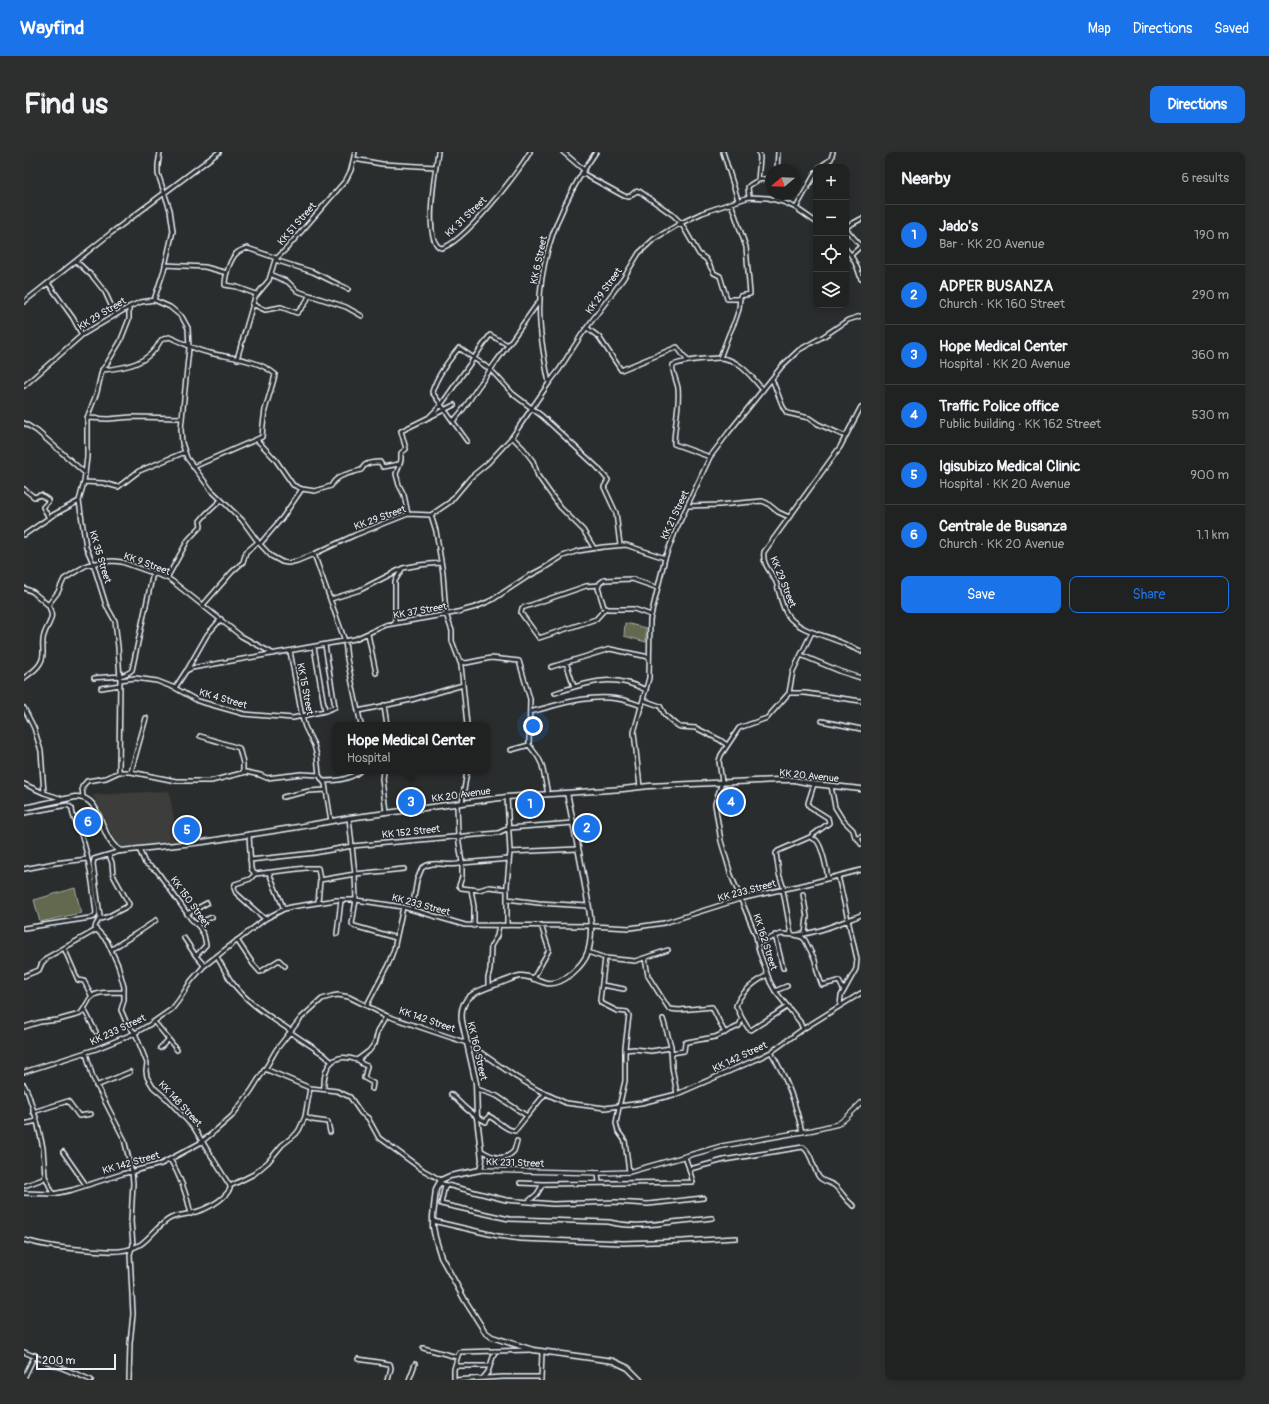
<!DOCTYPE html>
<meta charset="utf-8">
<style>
:root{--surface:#202222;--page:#2d2f2f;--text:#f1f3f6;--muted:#a2a4a5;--line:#3d3f40;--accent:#1a73e8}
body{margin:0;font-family:Pangolin,sans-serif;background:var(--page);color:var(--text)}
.controls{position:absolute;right:12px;top:12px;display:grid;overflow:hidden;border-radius:8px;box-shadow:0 2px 6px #0003}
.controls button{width:36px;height:36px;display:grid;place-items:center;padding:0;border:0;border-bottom:1px solid var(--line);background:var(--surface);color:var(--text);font:20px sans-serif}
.compass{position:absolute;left:741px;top:12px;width:36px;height:36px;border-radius:50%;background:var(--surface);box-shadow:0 2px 6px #0003;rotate:251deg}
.scale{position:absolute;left:12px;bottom:10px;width:80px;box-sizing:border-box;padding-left:4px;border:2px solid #e8f1f8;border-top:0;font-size:11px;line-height:14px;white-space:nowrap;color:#e8f1f8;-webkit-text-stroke:3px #2a2d2e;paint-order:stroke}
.you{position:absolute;left:509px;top:574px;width:14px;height:14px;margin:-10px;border:3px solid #fff;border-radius:50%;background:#1a73e8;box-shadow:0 0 0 6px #1a73e833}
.badge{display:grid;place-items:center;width:26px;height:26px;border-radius:50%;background:var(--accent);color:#fff;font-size:13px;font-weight:700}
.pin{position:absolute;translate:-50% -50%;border:2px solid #fff;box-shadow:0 1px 4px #0006}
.popup{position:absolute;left:308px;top:570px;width:158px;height:52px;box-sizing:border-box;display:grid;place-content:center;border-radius:8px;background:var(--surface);filter:drop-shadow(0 1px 3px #0005);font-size:13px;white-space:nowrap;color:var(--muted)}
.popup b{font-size:15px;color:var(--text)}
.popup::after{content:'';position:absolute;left:50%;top:100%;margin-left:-8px;border:8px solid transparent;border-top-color:var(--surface)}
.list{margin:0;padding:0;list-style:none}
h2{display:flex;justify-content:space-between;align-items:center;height:52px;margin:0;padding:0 16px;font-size:17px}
h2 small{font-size:13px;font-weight:400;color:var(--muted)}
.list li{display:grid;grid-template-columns:26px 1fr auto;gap:12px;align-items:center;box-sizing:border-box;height:60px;padding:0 16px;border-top:1px solid var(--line)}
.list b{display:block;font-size:15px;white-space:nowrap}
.list p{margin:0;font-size:13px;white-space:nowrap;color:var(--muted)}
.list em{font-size:13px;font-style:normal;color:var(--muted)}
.actions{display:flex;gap:8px;padding:12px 16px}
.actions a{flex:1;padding:9px 0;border:1px solid var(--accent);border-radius:8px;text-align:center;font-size:14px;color:var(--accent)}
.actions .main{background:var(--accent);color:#fff}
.icon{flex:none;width:22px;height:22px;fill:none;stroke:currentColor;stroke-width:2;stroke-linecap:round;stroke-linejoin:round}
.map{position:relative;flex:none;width:837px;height:1228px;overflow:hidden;border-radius:8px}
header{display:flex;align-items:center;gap:24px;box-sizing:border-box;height:56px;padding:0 20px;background:var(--accent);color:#fff}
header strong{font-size:19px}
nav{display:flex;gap:22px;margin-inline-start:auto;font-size:14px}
.intro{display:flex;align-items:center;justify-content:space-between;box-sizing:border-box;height:96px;padding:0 24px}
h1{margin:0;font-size:28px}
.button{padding:10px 18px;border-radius:8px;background:var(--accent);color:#fff;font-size:14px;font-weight:700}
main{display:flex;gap:24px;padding:0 24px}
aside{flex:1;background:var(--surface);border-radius:8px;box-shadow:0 2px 6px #0003}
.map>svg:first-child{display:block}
</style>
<header>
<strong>Wayfind</strong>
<nav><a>Map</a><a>Directions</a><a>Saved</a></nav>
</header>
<div class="intro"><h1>Find us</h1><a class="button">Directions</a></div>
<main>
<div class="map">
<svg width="837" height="1228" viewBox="0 0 837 1228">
<rect width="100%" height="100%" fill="#2a2d2e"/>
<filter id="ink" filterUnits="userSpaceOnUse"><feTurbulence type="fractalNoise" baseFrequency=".025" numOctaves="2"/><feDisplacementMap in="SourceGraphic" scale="8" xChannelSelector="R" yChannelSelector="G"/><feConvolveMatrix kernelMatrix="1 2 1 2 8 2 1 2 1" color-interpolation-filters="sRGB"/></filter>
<g filter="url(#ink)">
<!-- built -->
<path fill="#3e3e3a" d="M145,639L154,690L103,697L96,695L92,691L69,643Z"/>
<!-- green -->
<path fill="#62694f" stroke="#a5ada4" d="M601,471L622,476V490L600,484Z
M51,736L57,761L16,770L10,748Z"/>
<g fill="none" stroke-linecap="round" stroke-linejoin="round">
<defs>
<path id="minor" d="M414,0C412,17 398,89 417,96C438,93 495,20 506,0
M539,0L560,18
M699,0L714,48
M330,7L358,12L412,15
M796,15L807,7L809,0
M753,18L754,0
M558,21L600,44L605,45L611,40L615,39L649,63L657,71L675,102L682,107L690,121L696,124L703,147H716
M734,28L736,6L735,0
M725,45L724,35L726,33L734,28L747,26
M772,56L792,20
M822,75L837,67
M822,77L837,94
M822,97C830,106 834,116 837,127
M827,103L837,94
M251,108L289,120L324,137
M52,109L69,125L81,140L91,162
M141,113L181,115L203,121
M247,121L250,124L264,130L273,139L322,155L338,164
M24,131L49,166L58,183
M232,142L213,135L201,133C201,124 206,106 214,100C217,98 220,97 223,96L252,106
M130,148L140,118L149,79L146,58L134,22V13L136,0
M0,150L87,81L195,0
M228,152L241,158L257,155L273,161L281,152L285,144
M563,176L575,185L597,218L653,195L663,208
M696,206L705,182L711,169L715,157L716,144L726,142L722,95L707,51
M213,207L231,145L245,128L251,108L263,96L322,28L327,18L331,0
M78,218C102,216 125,212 137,188L145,185C160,191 170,198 186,201C207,206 233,207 251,222L250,227L241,258L239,273L238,285L169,315
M748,227L759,255L763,261L785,266L794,272L821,284
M525,231C521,211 517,190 516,170C512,107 537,50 572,0
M0,234L58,183L105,155L117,150L130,148L146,155L158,165L164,176L165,196L157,277L158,291L163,306L187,338L218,368L234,390L247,404L258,410L264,411L273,409L290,402L331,383L384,362L407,363L426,350L447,325L464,311L488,285L525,231L535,218L558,182L599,127L615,101L630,87L657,71L678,61L725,45L744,46L759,50L772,56L792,70
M837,255L816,295L740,400C738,413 747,419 752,430C756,441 757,456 765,465C776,478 796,482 811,488C820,491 828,496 837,499
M405,265L417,253L466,183L484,193L516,148
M63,266L84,267L108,265L158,266
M429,269C441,258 447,244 457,231C466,218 475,206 484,193
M0,271L13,279L61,321
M488,285L499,296L509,309L514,324L536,355L559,378L570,396
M233,288L251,307L269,333L278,337L291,339L307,334C313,322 325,322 337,318C338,317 339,315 341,313C344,311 352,310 356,310L359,315L375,312
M443,289L408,240C413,224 424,209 435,196L467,218L489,242L518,264L573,315L584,328L580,335L592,361L596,393
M686,305L650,292C650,274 656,255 654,236C653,230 647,217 649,213C660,209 669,208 680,207C685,207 690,206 695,206C714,206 728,225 739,238
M60,330L79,331L94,335L115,319L161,300
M0,337L10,345L17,343L24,348V350L19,355L25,366
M664,354L695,353L738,349L743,351L754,360L765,365
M384,362L380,343L375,333L372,322L377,308V301L382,297L377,279L430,253
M407,363L412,379L419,421L422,462L428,479V489L437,513L443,573
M0,383L29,363L55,349
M236,392L258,366L278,337
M290,402L321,489L323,507L337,573
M143,426L164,388L177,374L176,369L182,362L197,348
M575,433L562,434L498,456L497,461L515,486L572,467L582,456
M0,436L9,440L24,453
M307,447L336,438L379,416L395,413L417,411
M179,453L208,420L219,410L222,400L234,390
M627,463L610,457H584L580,455L574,436L576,431L580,428L608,427L634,436
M371,471V429L378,417
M344,482L352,521
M290,495L301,559
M266,499L278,565L281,575L290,593L293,604L295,623L301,632L307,669
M777,503L818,520L837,526
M436,509L442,511L467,506L495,509L506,547L505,593L514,605L518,613L524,642
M542,510L550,535
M527,515L586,497L625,505
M163,518L183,483L197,467
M0,526C10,519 20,512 19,499C19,493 18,488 20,483C24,470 32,467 24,453L34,440L40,427L56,417L63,413L77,410L89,409L98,410L143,426L148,429L217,484L248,501
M70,526C82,524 99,527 108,518L129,421
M96,528L111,526L133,529L151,536L174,549L220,562L269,566L301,559L311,555L301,493
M77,536L96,533
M151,536L162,519L168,516L331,487L362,473L430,461L452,455L468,448L503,425L520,416L539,404L554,399L579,395L602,393L641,406
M531,541C564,530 589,521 622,538
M765,541H781L837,549
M619,548L636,554L641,563L651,572L656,575L672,576L696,588L703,593
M360,553L363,573
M0,556L10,576L17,599L20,641
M334,559L387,548L439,533
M506,560C534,553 564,542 594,547C602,548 610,551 618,554
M798,569L837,577
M176,584L215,596L219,611V621
M487,598L505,593
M360,619L359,627L363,661
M95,620L96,528L94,495L91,469L82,453L69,411L62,395L55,349L60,330L63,305V266L73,240L78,218L82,213L96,190L105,167V155
M107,620L122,566
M300,629C312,629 326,628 336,619
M0,632L20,641L39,647
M807,634L811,655L819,668L829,678L831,685L834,687
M616,635L610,580L625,526L626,468L641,406L652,378L686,305L704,281L758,214L775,198L800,184L824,168L837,164
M59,645L58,635L63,629L82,626L95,620H107L152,629H187L222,620L236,623L243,626L277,622L295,623
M259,645L285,639L302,638
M438,651L443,619
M433,652L434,684L438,711L485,707
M0,661L43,653L48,656C48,667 55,675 58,685C66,709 69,736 72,761L70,765L66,766L0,776
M325,666L331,722L332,748L328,772L330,774L372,786
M225,682L227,717L231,722
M837,684L834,687L837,692
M786,685C788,687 790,687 792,688C798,693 803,719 804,726
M115,697L121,711L133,719L167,767L175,775L180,783L182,793L172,804L179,812L180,814
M486,700L554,697
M226,708L290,701L328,694L474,681L485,676L549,671
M0,717L31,711L63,707
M245,721L260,757
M814,724L833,807L832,817L817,844L816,854
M447,737L450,755V774
M760,737L755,722L752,701L754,699L786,685L805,671L804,666L785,654L784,651L790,632
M759,738L767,782
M779,742L783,765L781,782
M483,747L515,751L564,754
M294,751L296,728L331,722L380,717
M388,757L393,728L398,716C409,707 426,716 438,711V725L435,734L437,736L455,738L465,735L483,737
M163,762L183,751
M76,767L83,765L104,754L105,752L89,723L88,711L85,703
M241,767L212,741L210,736L211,732L226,727L231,722L282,716H294L296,728
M172,772L188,765
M483,773V733L486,700L483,645
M313,782L317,748
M751,783L759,816
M772,783C794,781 816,771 837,763
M160,786L172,804
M213,788L229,812L236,820L255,808L261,814
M734,791L757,782L771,783L778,785L781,788L791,808L793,819L798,833L815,829L820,839
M40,796L54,828L60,829L68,845
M87,798C102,787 118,779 132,768
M564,800L581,806L576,848L577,851L593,859L603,860L605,863L601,896V929L595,955L592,971L594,979L601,989L605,1020
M193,805C198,813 202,822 207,829C223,851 245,864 267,879
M581,806L611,809L644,798
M621,806L624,824L645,857L655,858L688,855L701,881
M0,824L15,818L18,811L24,805L72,778
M509,827L525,798L517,773
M578,833L600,837
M464,835V826L466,818L467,794L473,784L475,773
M751,839L763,834
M343,853L364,813L370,797L379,755
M60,857L72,880
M718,866L724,876L727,878L763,855
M639,867L647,894L648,915L653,942
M130,870C138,878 145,888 153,898
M0,875L16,870L34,868L56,862C61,857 63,850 67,845C75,838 90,841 100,840
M779,877L776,870L751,839L746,830L735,799L732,784L707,723L697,689L691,652L698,630L695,609L697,603L715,576L743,566L765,541L769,519L788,480
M266,880L299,902L308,910
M136,896L144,888
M601,898L610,897L627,899L647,896
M747,900C763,927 771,949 778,980
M62,901L69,926L100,987L108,1020L109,1031L107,1069L109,1093L106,1102L109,1162L106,1191L105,1228
M647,901L660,899L661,891L663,890L691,885L715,874L718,866L712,854C716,840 731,830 743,823
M334,907L338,912L343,914L340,926L349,931L348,937
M241,917L286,936L313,939L326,945L337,961L344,966L355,986L399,1018L417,1028
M0,920L72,897L111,881L125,873L148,857L155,848L167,829L180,814L241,767L260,757L267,755L312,748H332L379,755L441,773L567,774L606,776L640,771L716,747L783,732L837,718
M0,933L4,941L13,969L19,996L21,1024L29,1042
M72,934L106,920
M300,937C299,915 308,899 333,908L345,899L351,891L354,879L363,864
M453,937L473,944L503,964L521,942
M427,942C438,953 447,963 462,970L465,964C473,968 481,978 491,979L503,964
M9,960L44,949L55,964L67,962
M281,965L289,968L304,970L306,980
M0,972L13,969
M458,999C468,1005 480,1010 490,999L493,989
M39,1000L62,1033
M661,1005L665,1016L666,1017L700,1008L779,995C788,1001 789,1017 795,1025C799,1030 806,1030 811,1034C818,1040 822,1049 830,1054
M146,1007C156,1024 163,1043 167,1062
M574,1021L575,1031
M415,1031L482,1048L529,1052L592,1050L624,1052L679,1046
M496,1031L519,1032
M421,1033L417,1052L485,1067L585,1070C604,1075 623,1073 641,1071C657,1069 673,1068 688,1066
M0,1034L19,1027L21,1024
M206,1034L230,1022L244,1010L258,993L272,982L275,978L281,965L286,936
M0,1041L29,1042L48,1038L98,1022L137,1012L176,991L191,979L208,964L227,939L244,912L252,898L277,866L298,847L308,844L314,843L325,845L363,864L443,891L492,925L514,938L542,951L581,956L617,951L653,942L731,908L747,900L779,877L837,841
M505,1049L513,1042L519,1032L669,1030L665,1017
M409,1069L474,1084L497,1087L599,1091L659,1089L712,1086
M0,1088C24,1095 42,1096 66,1098C84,1099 101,1102 117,1092C127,1085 136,1071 147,1066C153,1063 161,1063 168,1061C181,1058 199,1049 206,1037V1034L170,976L143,947L129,935L123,925L122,919L123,911L111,881L103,872L97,858L100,848V835L94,813L83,789L71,776C71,771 76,769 76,764L69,712L70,707L97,699
M399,1196L433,1205
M0,1200L67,1228
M334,1207L366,1212L367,1216L364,1228
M431,1214H466
M0,1226L11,1203
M459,1226L464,1220L471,1199
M385,1228L391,1212
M430,1228V1217L435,1200L506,1198
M430,1228L479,1225H517
M517,1228L518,1199"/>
<path id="tertiary" d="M456,1018L578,1021L605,1020L698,994L789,978L814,972L823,965L837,951"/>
<path id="secondary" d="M543,641C549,670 555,699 560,728C564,752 571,776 564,800C559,814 538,834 523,831C514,829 505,823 496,824C490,825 482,829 476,831C456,838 434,843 438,869L452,931L453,966L458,1008L456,1018L426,1024L417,1028L412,1037L409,1064V1075L411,1085L417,1105L442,1150L461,1180L468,1185L509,1198L589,1209L604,1216L616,1228
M0,656L51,645C80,643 74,688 97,699L179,690L274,675L325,666L483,645L599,637L625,634L753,628H770L790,632L837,637"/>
</defs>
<!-- minor casing -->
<use href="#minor" stroke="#e8f1f8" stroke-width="6"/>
<!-- tertiary casing -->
<use href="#tertiary" stroke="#e8f1f8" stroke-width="6"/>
<!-- secondary casing -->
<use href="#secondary" stroke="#e8f1f8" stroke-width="7"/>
<!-- minor -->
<use href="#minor" stroke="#2a2d2e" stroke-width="3"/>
<!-- tertiary -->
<use href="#tertiary" stroke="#2a2d2e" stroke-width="3.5"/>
<!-- secondary -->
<use href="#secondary" stroke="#2a2d2e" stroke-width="4"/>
</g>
</g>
<g text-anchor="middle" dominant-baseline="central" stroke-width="3" stroke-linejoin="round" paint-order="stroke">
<!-- street labels -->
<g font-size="10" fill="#e8f1f8" stroke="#2a2d2e">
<text transform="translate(442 65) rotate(-44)">KK 31 Street</text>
<text transform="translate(273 72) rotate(-49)">KK 51 Street</text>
<text transform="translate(515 108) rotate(-78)">KK 6 Street</text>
<text transform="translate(580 139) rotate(-54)">KK 29 Street</text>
<text transform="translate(78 162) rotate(-31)">KK 29 Street</text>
<text transform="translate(651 363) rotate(-65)">KK 21 Street</text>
<text transform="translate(356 366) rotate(-20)">KK 29 Street</text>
<text transform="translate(76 405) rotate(73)">KK 35 Street</text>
<text transform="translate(123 412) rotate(20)">KK 9 Street</text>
<text transform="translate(759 430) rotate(68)">KK 29 Street</text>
<text transform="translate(396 459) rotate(-10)">KK 37 Street</text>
<text transform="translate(281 537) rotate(79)">KK 15 Street</text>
<text transform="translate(199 547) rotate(16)">KK 4 Street</text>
<text transform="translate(785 624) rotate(6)">KK 20 Avenue</text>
<text transform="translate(437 643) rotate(-8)">KK 20 Avenue</text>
<text transform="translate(387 680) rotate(-6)">KK 152 Street</text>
<text transform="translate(723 739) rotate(-15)">KK 233 Street</text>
<text transform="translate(166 750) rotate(54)">KK 150 Street</text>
<text transform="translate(397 753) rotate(15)">KK 233 Street</text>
<text transform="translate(741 790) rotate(72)">KK 162 Street</text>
<text transform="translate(403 868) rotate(19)">KK 142 Street</text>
<text transform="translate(94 878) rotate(-25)">KK 233 Street</text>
<text transform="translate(453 899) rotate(77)">KK 160 Street</text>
<text transform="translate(716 905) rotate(-25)">KK 142 Street</text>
<text transform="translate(156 952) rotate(47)">KK 148 Street</text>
<text transform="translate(107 1011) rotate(-16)">KK 142 Street</text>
<text transform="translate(491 1011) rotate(2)">KK 231 Street</text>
</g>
</g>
</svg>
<div class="controls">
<button>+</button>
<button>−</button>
<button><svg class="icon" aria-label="locate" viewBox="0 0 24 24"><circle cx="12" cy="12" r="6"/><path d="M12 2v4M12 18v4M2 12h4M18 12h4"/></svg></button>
<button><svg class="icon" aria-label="layers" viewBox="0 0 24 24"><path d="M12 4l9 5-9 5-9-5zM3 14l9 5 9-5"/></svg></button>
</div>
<svg class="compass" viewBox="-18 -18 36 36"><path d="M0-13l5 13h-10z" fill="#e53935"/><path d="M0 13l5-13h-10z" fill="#a2a4a5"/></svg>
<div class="scale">200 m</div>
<div class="you"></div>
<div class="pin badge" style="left:506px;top:652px">1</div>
<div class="pin badge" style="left:563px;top:676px">2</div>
<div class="pin badge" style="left:387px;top:650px">3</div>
<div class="popup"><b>Hope Medical Center</b>Hospital</div>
<div class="pin badge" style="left:707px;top:650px">4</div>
<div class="pin badge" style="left:163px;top:678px">5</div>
<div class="pin badge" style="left:64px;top:670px">6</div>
</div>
<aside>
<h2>Nearby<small>6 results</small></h2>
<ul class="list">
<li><span class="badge">1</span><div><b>Jado's</b><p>Bar · KK 20 Avenue</p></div><em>190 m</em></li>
<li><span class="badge">2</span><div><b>ADPER BUSANZA</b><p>Church · KK 160 Street</p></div><em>290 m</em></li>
<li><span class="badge">3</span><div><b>Hope Medical Center</b><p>Hospital · KK 20 Avenue</p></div><em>360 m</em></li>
<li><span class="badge">4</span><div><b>Traffic Police office</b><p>Public building · KK 162 Street</p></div><em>530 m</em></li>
<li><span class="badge">5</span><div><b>Igisubizo Medical Clinic</b><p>Hospital · KK 20 Avenue</p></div><em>900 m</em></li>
<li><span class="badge">6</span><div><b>Centrale de Busanza</b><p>Church · KK 20 Avenue</p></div><em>1.1 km</em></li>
</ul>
<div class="actions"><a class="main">Save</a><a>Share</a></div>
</aside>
</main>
